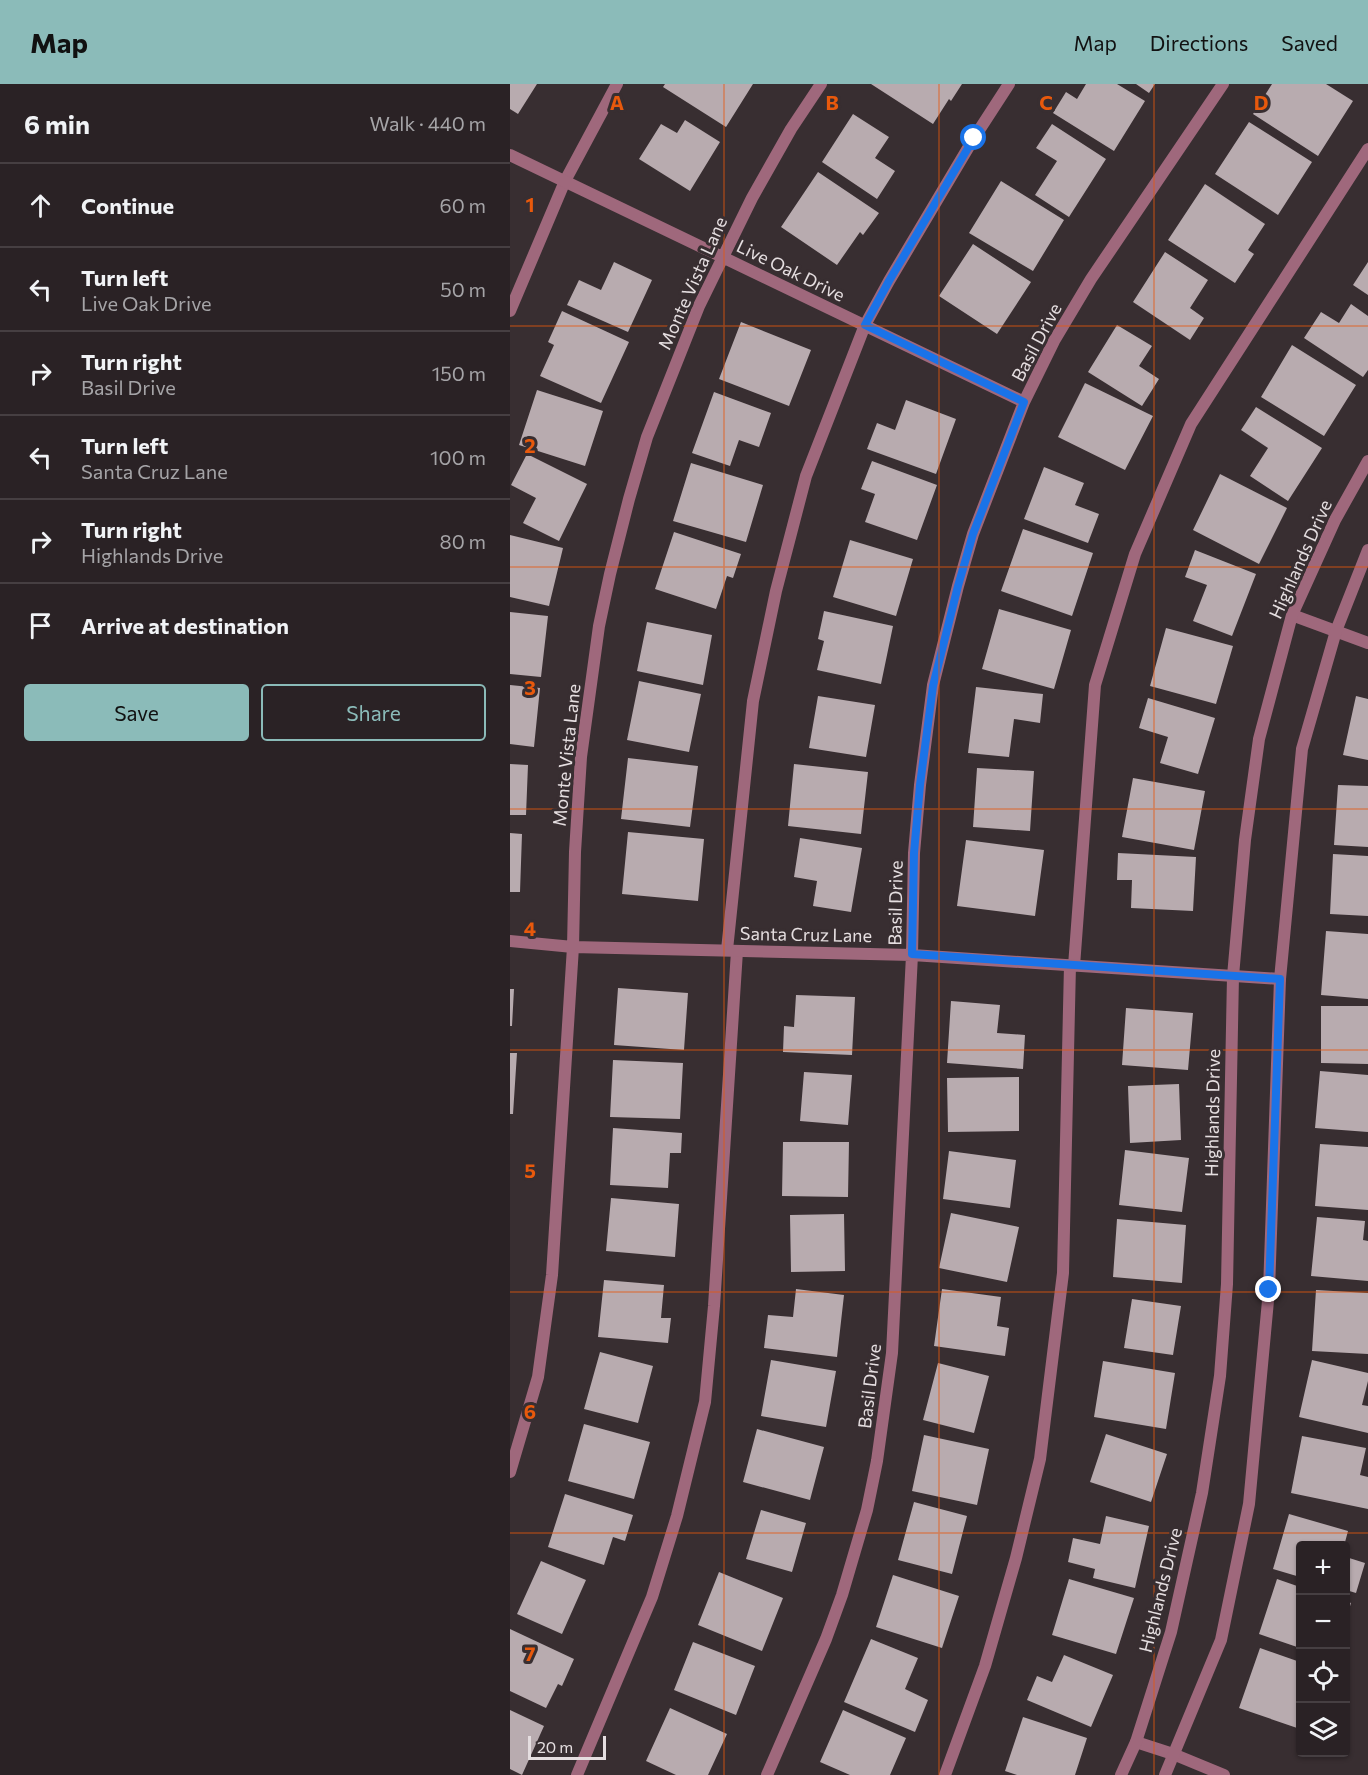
<!DOCTYPE html>
<meta charset="utf-8">
<style>
:root{--surface:#2a2225;--page:#322a2d;--text:#f1f3f6;--muted:#a5a4a7;--line:#463f42;--accent:#8bbbb9}
body{margin:0;font-family:Commissioner,sans-serif;background:var(--page);color:var(--text)}
.controls{position:absolute;right:18px;bottom:18px;display:grid;overflow:hidden;border-radius:6px;box-shadow:0 2px 4px #0004}
.controls button{width:54px;height:54px;display:grid;place-items:center;padding:0;border:0;border-bottom:2px solid var(--line);background:var(--surface);color:var(--text);font:30px sans-serif}
.scale{position:absolute;left:18px;bottom:15px;width:78px;box-sizing:border-box;padding-left:6px;border:3px solid #e5dee0;border-top:0;font-size:16px;line-height:21px;white-space:nowrap;color:#e5dee0;-webkit-text-stroke:4px #382e31;paint-order:stroke}
.stop{position:absolute;width:18px;height:18px;margin:-14px;border:4px solid #1a73e8;border-radius:50%;background:#fff}
.stop.end{background:#1a73e8;border-color:#fff;box-shadow:0 2px 6px #0008}
.list{margin:0;padding:0;list-style:none}
h2{display:flex;justify-content:space-between;align-items:center;height:78px;margin:0;padding:0 24px;font-size:26px}
h2 small{font-size:20px;font-weight:400;color:var(--muted)}
.list li{display:grid;grid-template-columns:39px 1fr auto;gap:18px;align-items:center;box-sizing:border-box;height:84px;padding:0 24px;border-top:2px solid var(--line)}
.list b{display:block;font-size:22px;white-space:nowrap}
.list p{margin:0;font-size:20px;white-space:nowrap;color:var(--muted)}
.list em{font-size:20px;font-style:normal;color:var(--muted)}
.actions{display:flex;gap:12px;padding:18px 24px}
.actions a{flex:1;padding:14px 0;border:2px solid var(--accent);border-radius:6px;text-align:center;font-size:21px;color:var(--accent)}
.actions .main{background:var(--accent);color:#111}
.icon{flex:none;width:33px;height:33px;fill:none;stroke:currentColor;stroke-width:2;stroke-linecap:round;stroke-linejoin:round}
.map{position:relative;flex:none;width:858px;height:1691px;overflow:hidden}
header{display:flex;align-items:center;gap:36px;box-sizing:border-box;height:84px;padding:0 30px;background:var(--accent);color:#111}
header strong{font-size:28px}
nav{display:flex;gap:33px;margin-inline-start:auto;font-size:21px}
main{display:flex}
aside{flex:1;background:var(--surface)}
.map>svg:first-child{display:block}
</style>
<header>
<strong>Map</strong>
<nav><a>Map</a><a>Directions</a><a>Saved</a></nav>
</header>
<main>
<aside>
<h2>6 min<small>Walk · 440 m</small></h2>
<ul class="list">
<li><svg class="icon" aria-label="ahead" viewBox="0 0 24 24"><path d="M12 20V5M6 11l6-6 6 6"/></svg><div><b>Continue</b></div><em>60 m</em></li>
<li><svg class="icon" aria-label="left" viewBox="0 0 24 24"><path d="M17 20v-9H6M10 6l-5 5 5 5"/></svg><div><b>Turn left</b><p>Live Oak Drive</p></div><em>50 m</em></li>
<li><svg class="icon" aria-label="right" viewBox="0 0 24 24"><path d="M7 20v-9h11M14 6l5 5-5 5"/></svg><div><b>Turn right</b><p>Basil Drive</p></div><em>150 m</em></li>
<li><svg class="icon" aria-label="left" viewBox="0 0 24 24"><path d="M17 20v-9H6M10 6l-5 5 5 5"/></svg><div><b>Turn left</b><p>Santa Cruz Lane</p></div><em>100 m</em></li>
<li><svg class="icon" aria-label="right" viewBox="0 0 24 24"><path d="M7 20v-9h11M14 6l5 5-5 5"/></svg><div><b>Turn right</b><p>Highlands Drive</p></div><em>80 m</em></li>
<li><svg class="icon" aria-label="arrive" viewBox="0 0 24 24"><path d="M6 21V4h12l-3 4 3 4H6"/></svg><div><b>Arrive at destination</b></div></li>
</ul>
<div class="actions"><a class="main">Save</a><a>Share</a></div>
</aside>
<div class="map">
<svg width="858" height="1691" viewBox="0 0 858 1691">
<rect width="100%" height="100%" fill="#382e31"/>
<!-- building -->
<path fill="#b8abaf" d="M0,0H27L8,30L0,25Z
M155,0H243L216,43L153,3Z
M361,0H452L441,17L439,15L423,40Z
M576,0H607L635,17L604,67L543,29L556,8L567,15Z
M626,0H645L639,9Z
M762,0H816L843,17L808,72L743,30Z
M343,30L379,53L365,74L385,87L367,115L312,78Z
M175,36L210,58L180,107L129,75L151,40L167,49Z
M739,38L802,78L768,131L705,90Z
M542,40L596,75L559,133L525,111L547,77L526,64Z
M308,88L369,129L353,151L350,148L327,181L271,143Z
M491,97L554,136L523,187L459,149Z
M695,100L755,140L738,166L744,170L725,199L658,156Z
M463,160L521,198L487,250L429,212Z
M655,168L698,196L680,224L694,234L680,256L623,218Z
M104,178L142,196L118,248L57,221L69,196L91,206Z
M858,178V211L843,201Z
M841,220L858,232V286L853,293L794,254L811,228L829,239Z
M52,227L119,258L91,319L30,292L44,261L38,258Z
M231,238L301,266L279,322L209,295Z
M607,241L642,262L629,282L649,295L632,322L578,288Z
M782,261L846,301L814,352L751,313Z
M575,299L643,332L615,386L548,353Z
M27,306L93,327L75,382L9,361Z
M204,308L261,329L249,363L229,356L220,382L182,369Z
M396,316L446,335L426,390L357,365L367,339L385,346Z
M746,323L812,364L778,417L740,392L758,364L731,346Z
M17,370L77,400L49,457L13,439L26,414L1,401Z
M362,377L427,401L407,456L355,438L365,410L351,405Z
M181,379L253,401L236,458L163,437Z
M534,383L574,399L565,421L589,430L578,459L514,435Z
M710,390L777,424L749,480L683,446Z
M513,445L583,469L562,532L491,507Z
M164,448L231,470L223,494L217,492L206,525L145,505Z
M0,451L53,464L39,522L0,513Z
M340,456L403,475L386,532L323,513Z
M685,466L746,490L722,552L683,537L697,501L675,493Z
M489,525L561,546L544,605L472,585Z
M314,527L383,542L371,600L307,586L314,557L308,555Z
M0,528L38,532L31,593L0,590Z
M137,538L202,551L193,601L127,587Z
M656,544L723,562L706,620L640,602Z
M129,597L191,610L179,668L117,656Z
M0,601L30,604L24,663L0,660Z
M466,603L533,610L530,639L504,635L499,673L458,669Z
M308,612L365,621L356,673L299,664Z
M846,612L858,615V676L833,671Z
M638,614L705,634L688,690L650,679L658,653L629,644Z
M118,674L188,682L180,743L111,735Z
M0,680L18,681L16,731H0Z
M284,680L358,688L351,750L278,742Z
M467,684L524,687L520,747L463,743Z
M623,694L695,707L684,766L612,753Z
M828,701L858,702V763L824,761Z
M118,748L194,755L188,817L112,810Z
M0,749L12,750L10,808H0Z
M290,754L352,764L341,828L303,822L307,797L284,793Z
M456,756L534,766L525,832L447,822Z
M608,769L686,773L683,827L621,824L622,796H607Z
M823,770L858,772V832L820,830Z
M816,847L858,850V915L811,911Z
M108,904L178,909L174,966L104,961Z
M0,905H4L2,942H0Z
M286,911L345,913L342,971L273,968L274,942L284,943Z
M441,917L490,921L487,949L515,951L513,985L437,979Z
M811,922H858V980L811,979Z
M616,924L683,929L678,986L612,981Z
M0,969H7L3,1030H0Z
M103,976L173,979L170,1035L100,1033Z
M810,987L858,991V1048L805,1044Z
M294,988L342,991L338,1041L290,1037Z
M509,993V1047L438,1048L437,994Z
M669,1000L671,1056L620,1059L618,1002Z
M103,1044L172,1049L171,1069H160L158,1104L100,1101Z
M273,1058H339L338,1113L272,1112Z
M810,1060L858,1063V1126L805,1122Z
M615,1066L679,1074L672,1128L609,1121Z
M439,1067L506,1076L500,1124L433,1115Z
M101,1114L169,1120L165,1173L96,1167Z
M441,1129L509,1143L497,1198L429,1184Z
M334,1130L335,1187L281,1188L280,1131Z
M807,1133L855,1137L853,1156L858,1157V1197L801,1192Z
M607,1135L676,1141L672,1199L603,1193Z
M94,1196L154,1201L151,1234H161L158,1259L88,1253Z
M286,1205L334,1211L327,1273L254,1264L258,1231L283,1233Z
M432,1205L491,1213L487,1242L499,1244L495,1272L424,1262Z
M806,1206L858,1209V1270L802,1267Z
M622,1215L671,1222L663,1271L614,1264Z
M90,1268L143,1282L128,1339L74,1325Z
M261,1276L326,1287L316,1343L251,1332Z
M802,1276L858,1289V1297L852,1321L858,1322V1349L789,1333Z
M593,1277L665,1289L656,1345L584,1333Z
M428,1279L479,1292L464,1349L413,1336Z
M74,1340L140,1358L124,1415L58,1397Z
M247,1345L314,1363L300,1416L233,1398Z
M596,1350L657,1370L641,1418L580,1398Z
M414,1351L479,1365L467,1421L402,1407Z
M792,1352L856,1364L850,1391L858,1393V1425L781,1409Z
M55,1410L123,1431L115,1457L103,1453L94,1481L38,1463Z
M404,1418L457,1432L442,1490L388,1476Z
M251,1426L296,1439L282,1488L236,1475Z
M779,1430L838,1447L834,1462H790V1493L763,1485Z
M596,1432L639,1442L625,1504L583,1494L585,1485L558,1478L563,1454L590,1460Z
M836,1473L855,1479L846,1509L836,1506Z
M31,1477L76,1496L52,1550L7,1530Z
M209,1488L273,1514L252,1567L188,1541Z
M383,1491L449,1512L432,1564L366,1543Z
M559,1495L624,1514L606,1570L542,1551Z
M767,1495L790,1503V1564L749,1550Z
M836,1517L841,1519L836,1535Z
M0,1545L64,1575L52,1602L48,1600L36,1624L0,1607Z
M361,1555L408,1574L395,1605L418,1616L405,1648L334,1618Z
M183,1558L245,1582L226,1631L164,1606Z
M750,1564L790,1578V1645L729,1624Z
M554,1571L603,1591L581,1643L517,1616L527,1592L542,1598Z
M160,1624L217,1650L198,1691H166L136,1677Z
M0,1626L34,1642L12,1691L0,1685Z
M333,1626L396,1654L380,1691H340L310,1678Z
M513,1633L577,1654L565,1691H507L495,1687Z"/>
<g fill="none" stroke-linecap="round" stroke-linejoin="round">
<!-- service -->
<path stroke="#9f687c" stroke-width="12" d="M0,227L55,97L107,0
M217,866L243,617L266,507L296,392L355,241L379,197L464,54L499,0
M564,882L585,601L625,470L681,340L858,65
M67,1691L142,1513L167,1432L195,1318L204,1222L227,867
M435,1691L475,1582L506,1474L530,1375L553,1189L560,881"/>
<!-- minor -->
<path stroke="#9f687c" stroke-width="12" d="M0,71L514,318
M782,531L858,559
M0,857L63,863L402,871L770,895
M0,1388L28,1293L42,1191L63,863L65,768L71,673L89,542L100,490L119,415L137,353L189,222L242,114L281,45L311,0
M626,1658L663,1670L714,1691
M257,1691L316,1555L332,1511L357,1426L367,1377L382,1269L402,871L404,769L410,701L423,601L448,502L463,450L514,318L544,257L581,195L713,0"/>
<!-- tertiary -->
<path stroke="#9f687c" stroke-width="12" d="M611,1691L626,1658L661,1548L692,1409L710,1292L717,1200L723,892L735,756L749,655L782,531L825,436L858,377
M655,1691L711,1556L739,1420L759,1206L770,895L792,665L826,547L858,466"/>
</g>
<g fill="none" stroke-linecap="round" stroke-linejoin="round">
<!-- route -->
<path stroke="#1a73e8" stroke-width="8" d="M464,54L379,197L355,241L514,318L463,450L448,502L423,602L410,701L404,769L402,870L770,895L759,1206"/>
</g>
<!-- grid -->
<path fill="none" stroke="#e8590c" stroke-width="1.5" stroke-opacity="0.55" d="M214,0V1691M429,0V1691M644,0V1691M0,242H858M0,483H858M0,725H858M0,966H858M0,1208H858M0,1449H858"/>
<g text-anchor="middle" dominant-baseline="central" stroke-width="6" stroke-linejoin="round" paint-order="stroke">
<!-- street labels -->
<g font-size="18" fill="#e5dee0" stroke="#382e31">
<text transform="translate(281 186) rotate(26)">Live Oak Drive</text>
<text transform="translate(182 199) rotate(-66)">Monte Vista Lane</text>
<text transform="translate(526 258) rotate(-62)">Basil Drive</text>
<text transform="translate(790 475) rotate(-66)">Highlands Drive</text>
<text transform="translate(56 671) rotate(-84)">Monte Vista Lane</text>
<text transform="translate(385 819) rotate(-89)">Basil Drive</text>
<text transform="translate(296 850) rotate(1)">Santa Cruz Lane</text>
<text transform="translate(702 1029) rotate(-89)">Highlands Drive</text>
<text transform="translate(359 1302) rotate(-83)">Basil Drive</text>
<text transform="translate(650 1506) rotate(-76)">Highlands Drive</text>
</g>
</g>
<g font-size="20" text-anchor="middle" font-weight="bold" fill="#e8590c" stroke="#382e31" stroke-width="6" stroke-linejoin="round" paint-order="stroke">
<text x="107" y="26">A</text>
<text x="322" y="26">B</text>
<text x="536" y="26">C</text>
<text x="751" y="26">D</text>
<text x="20" y="128">1</text>
<text x="20" y="369">2</text>
<text x="20" y="611">3</text>
<text x="20" y="852">4</text>
<text x="20" y="1094">5</text>
<text x="20" y="1335">6</text>
<text x="20" y="1577">7</text>
</g>
</svg>
<div class="controls">
<button>+</button>
<button>−</button>
<button><svg class="icon" aria-label="locate" viewBox="0 0 24 24"><circle cx="12" cy="12" r="6"/><path d="M12 2v4M12 18v4M2 12h4M18 12h4"/></svg></button>
<button><svg class="icon" aria-label="layers" viewBox="0 0 24 24"><path d="M12 4l9 5-9 5-9-5zM3 14l9 5 9-5"/></svg></button>
</div>
<div class="scale">20 m</div>
<div class="stop" style="left:464px;top:54px"></div>
<div class="stop end" style="left:759px;top:1206px"></div>
</div>
</main>
